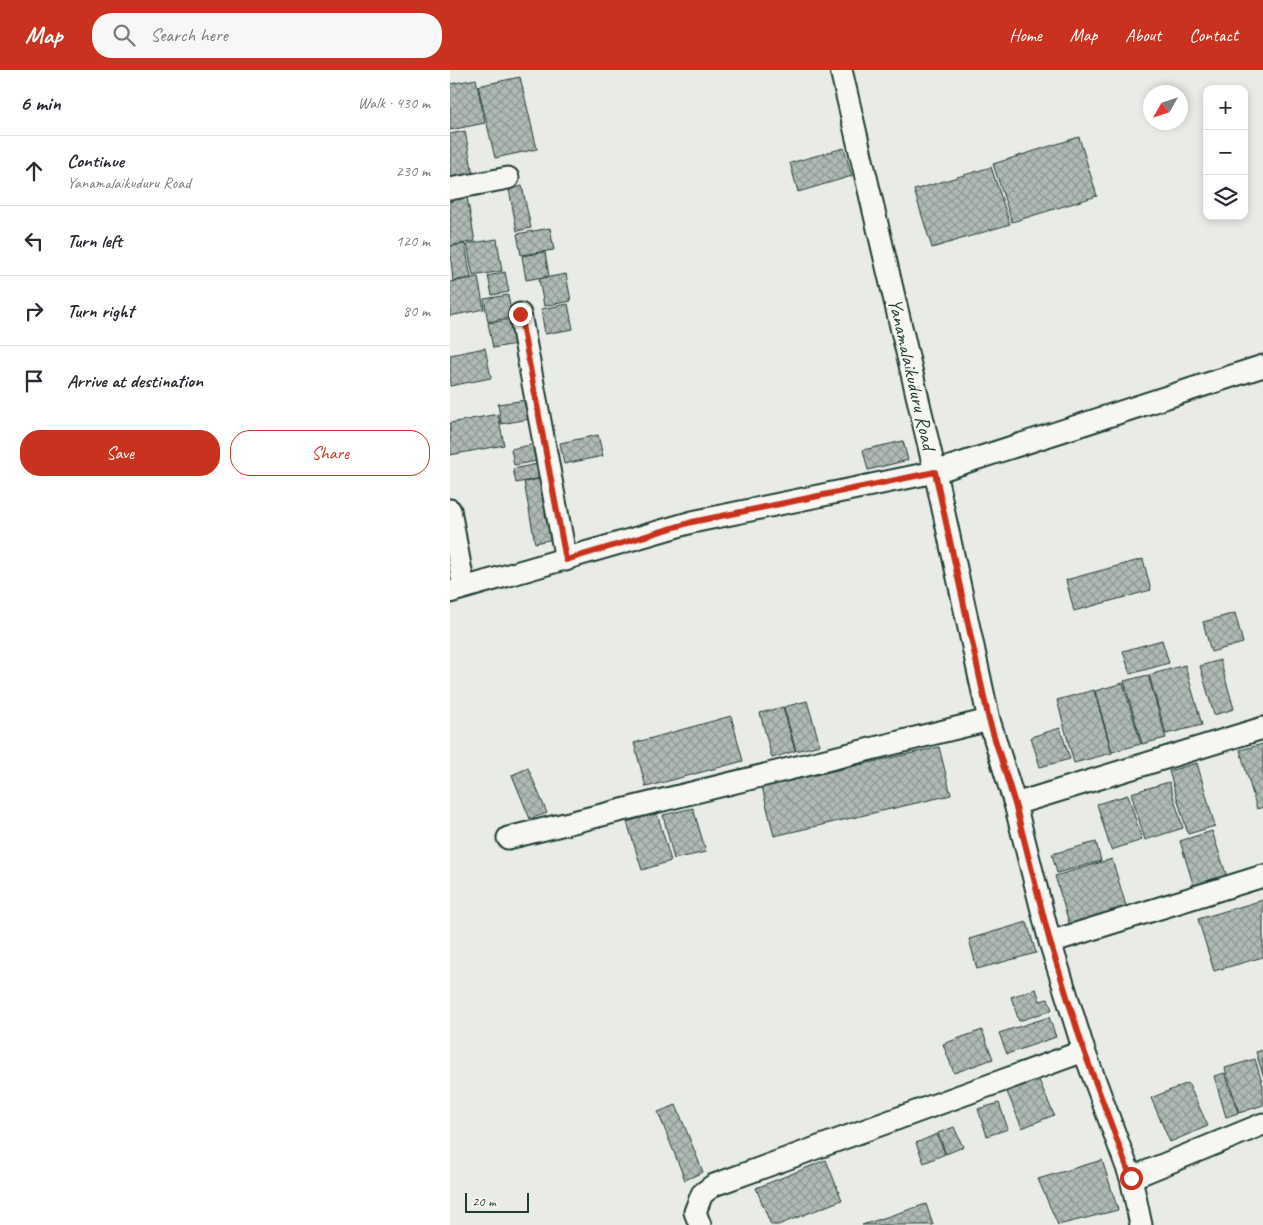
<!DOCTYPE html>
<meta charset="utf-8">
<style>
:root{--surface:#fff;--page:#f7f7f7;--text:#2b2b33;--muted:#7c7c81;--line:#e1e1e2;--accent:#c8321e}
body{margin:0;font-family:Caveat,sans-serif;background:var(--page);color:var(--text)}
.controls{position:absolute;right:15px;top:15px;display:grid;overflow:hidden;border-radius:10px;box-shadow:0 2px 8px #0003}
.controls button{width:45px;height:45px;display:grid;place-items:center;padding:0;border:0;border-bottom:1px solid var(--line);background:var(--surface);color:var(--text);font:25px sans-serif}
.compass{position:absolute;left:693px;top:15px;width:45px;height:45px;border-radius:50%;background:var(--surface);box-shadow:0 2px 8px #0003;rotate:231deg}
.scale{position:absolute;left:15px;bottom:12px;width:64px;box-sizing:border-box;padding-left:5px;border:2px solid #1f3d34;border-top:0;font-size:14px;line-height:18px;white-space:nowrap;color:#1f3d34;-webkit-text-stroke:4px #f6f6f2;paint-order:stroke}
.stop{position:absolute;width:15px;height:15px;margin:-11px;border:4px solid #c8321e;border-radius:50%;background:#fff}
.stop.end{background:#c8321e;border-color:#fff;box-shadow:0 1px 5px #0008}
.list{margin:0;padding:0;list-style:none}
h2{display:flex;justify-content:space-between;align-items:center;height:65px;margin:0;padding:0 20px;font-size:21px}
h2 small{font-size:16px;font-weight:400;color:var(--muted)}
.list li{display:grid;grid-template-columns:32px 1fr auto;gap:15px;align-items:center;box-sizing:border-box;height:70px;padding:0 20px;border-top:1px solid var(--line)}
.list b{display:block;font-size:19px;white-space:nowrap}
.list p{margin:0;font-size:16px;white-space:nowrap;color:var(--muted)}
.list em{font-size:16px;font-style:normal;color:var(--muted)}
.actions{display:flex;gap:10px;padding:15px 20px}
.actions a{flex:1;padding:11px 0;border:1px solid var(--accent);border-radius:20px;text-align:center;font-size:18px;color:var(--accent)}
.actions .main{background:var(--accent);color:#fff}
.icon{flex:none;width:28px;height:28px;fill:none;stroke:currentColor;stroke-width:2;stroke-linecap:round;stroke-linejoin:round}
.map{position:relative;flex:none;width:813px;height:1155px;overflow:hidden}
header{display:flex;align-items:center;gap:30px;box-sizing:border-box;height:70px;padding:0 25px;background:var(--accent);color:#fff}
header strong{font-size:24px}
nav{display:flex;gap:28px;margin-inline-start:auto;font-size:18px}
.search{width:350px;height:45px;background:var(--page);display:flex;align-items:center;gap:12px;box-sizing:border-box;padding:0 18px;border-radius:20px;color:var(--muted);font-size:19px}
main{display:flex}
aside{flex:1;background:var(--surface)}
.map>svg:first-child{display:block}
</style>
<header>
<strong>Map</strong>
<div class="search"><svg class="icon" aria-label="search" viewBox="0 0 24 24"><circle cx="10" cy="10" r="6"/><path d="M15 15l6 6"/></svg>Search here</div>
<nav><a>Home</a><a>Map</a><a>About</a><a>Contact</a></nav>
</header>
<main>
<aside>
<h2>6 min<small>Walk · 430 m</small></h2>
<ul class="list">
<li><svg class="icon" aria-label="ahead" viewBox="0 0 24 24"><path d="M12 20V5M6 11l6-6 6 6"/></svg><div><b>Continue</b><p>Yanamalaikuduru Road</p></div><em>230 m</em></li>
<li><svg class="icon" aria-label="left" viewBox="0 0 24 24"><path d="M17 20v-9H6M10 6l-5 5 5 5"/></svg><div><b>Turn left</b></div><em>120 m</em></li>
<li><svg class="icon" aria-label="right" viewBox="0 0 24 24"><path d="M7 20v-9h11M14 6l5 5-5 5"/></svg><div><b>Turn right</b></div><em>80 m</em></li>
<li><svg class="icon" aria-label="arrive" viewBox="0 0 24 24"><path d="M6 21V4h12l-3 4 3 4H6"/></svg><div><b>Arrive at destination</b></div></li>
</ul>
<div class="actions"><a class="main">Save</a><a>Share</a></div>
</aside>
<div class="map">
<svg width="813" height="1155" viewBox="0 0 813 1155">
<defs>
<pattern id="building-cross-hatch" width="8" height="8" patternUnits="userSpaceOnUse" patternTransform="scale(1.25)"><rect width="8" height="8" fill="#b0bab5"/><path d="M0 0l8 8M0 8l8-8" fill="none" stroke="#8f9894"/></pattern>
</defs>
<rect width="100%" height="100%" fill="#e9ebe7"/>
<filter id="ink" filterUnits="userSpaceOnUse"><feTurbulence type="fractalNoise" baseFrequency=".02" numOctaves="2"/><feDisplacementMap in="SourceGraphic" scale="10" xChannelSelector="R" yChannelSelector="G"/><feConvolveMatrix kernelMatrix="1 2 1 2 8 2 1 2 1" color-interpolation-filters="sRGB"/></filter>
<g filter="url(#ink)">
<!-- building -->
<path fill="url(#building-cross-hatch)" stroke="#1f3d34" d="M70,7L87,79L45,88L28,16Z
M26,9L35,53L0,60V14Z
M15,61L23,104L0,108V64Z
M629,67L647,126L562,152L543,94Z
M394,78L402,106L348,122L340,93Z
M541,97L560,154L482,178L464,120Z
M72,116L81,158L67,161L59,119Z
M17,127L25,171L0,176V130Z
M100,158L104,180L71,185L67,164Z
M47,169L52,201L23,206L17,174Z
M15,174L21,208L3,211L0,176Z
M95,182L99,206L76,210L72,186Z
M55,202L59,222L42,225L38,206Z
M116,204L121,231L94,236L89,209Z
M28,207L34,239L0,246V212Z
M58,225L62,247L38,252L34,229Z
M118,234L123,259L95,264L91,239Z
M62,249L66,274L43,278L38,253Z
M35,278L41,308L0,316V285Z
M76,330L79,349L51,354L48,334Z
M48,344L54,375L0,385V353Z
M148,365L153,386L114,394L110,373Z
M453,371L458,390L418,400L413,380Z
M90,373L93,390L64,395L61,379Z
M87,394L90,408L66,413L63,399Z
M96,408L108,468L85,473L74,412Z
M693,489L701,520L624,541L616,510Z
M785,543L793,573L761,582L753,552Z
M712,570L719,593L680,604L673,581Z
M770,590L784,639L764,645L750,596Z
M735,595L752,655L716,664L699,605Z
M698,605L716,668L692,674L674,611Z
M673,613L691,674L662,682L645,621Z
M644,620L662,683L624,693L607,630Z
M357,631L370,675L346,681L334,637Z
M333,637L345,681L322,688L310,643Z
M281,646L293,691L196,717L184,673Z
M610,658L620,689L590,697L581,667Z
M813,674V737L807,739L790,680Z
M489,677L501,725L324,766L312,717Z
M747,693L765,756L738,764L719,701Z
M78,698L97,743L80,749L62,705Z
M719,712L733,758L695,770L681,723Z
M678,725L692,770L661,780L647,734Z
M243,738L256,782L224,789L213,745Z
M207,743L221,791L192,800L177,752Z
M762,761L777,807L744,817L730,771Z
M646,772L651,791L607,803L602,784Z
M662,789L677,839L620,856L605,806Z
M813,830V887L764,901L748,849Z
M577,852L586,883L527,899L519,869Z
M586,919L590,931L598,929L602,940L569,951L561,927Z
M599,947L606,967L557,984L549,963Z
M532,960L543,989L504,1003L493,974Z
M813,980V1005L806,982Z
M805,989L813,1016V1035L789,1043L775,998Z
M586,1003L604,1045L572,1058L555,1017Z
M775,1003L788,1043L776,1047L764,1006Z
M738,1013L758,1056L720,1072L701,1028Z
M549,1033L558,1059L537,1066L528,1039Z
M226,1035L253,1102L235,1110L208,1042Z
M504,1057L513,1077L496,1084L488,1063Z
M487,1064L495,1084L474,1093L466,1073Z
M376,1090L392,1130L328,1155H321L306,1118Z
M652,1090L668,1140L608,1155L588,1109Z
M476,1134L483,1155H412Z"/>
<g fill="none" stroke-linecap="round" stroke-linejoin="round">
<defs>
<path id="minor" d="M391,0L485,402L539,650L565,734L600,872L634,981L681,1108L691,1155
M0,119L58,108
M70,244L116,490
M0,440L14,518
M0,522L242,452L485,402L813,296
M565,734L813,658
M58,768L539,650
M600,872L813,806
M681,1108L813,1054
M250,1155L245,1142L252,1124L264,1115L634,981"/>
</defs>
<!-- minor casing -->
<use href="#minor" stroke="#1f3d34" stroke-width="25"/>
<!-- minor -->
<use href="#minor" stroke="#f6f6f2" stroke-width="21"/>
</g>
</g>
<g fill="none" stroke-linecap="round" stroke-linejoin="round" filter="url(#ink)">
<!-- route -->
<path stroke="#c8321e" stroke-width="6" d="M70,244L116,490L242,452L485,402L539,650L565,734L600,872L634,981L681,1108"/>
</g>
<g text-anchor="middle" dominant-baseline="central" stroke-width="4.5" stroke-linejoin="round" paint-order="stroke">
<!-- street labels -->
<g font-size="20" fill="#1f3d34" stroke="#f6f6f2">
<text transform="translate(462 304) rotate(77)">Yanamalaikuduru Road</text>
</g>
</g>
</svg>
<div class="controls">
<button>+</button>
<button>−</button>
<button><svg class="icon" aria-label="layers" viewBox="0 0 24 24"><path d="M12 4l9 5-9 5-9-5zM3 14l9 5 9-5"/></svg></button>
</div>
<svg class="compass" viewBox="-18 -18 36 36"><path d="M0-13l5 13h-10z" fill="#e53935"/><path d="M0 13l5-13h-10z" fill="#7c7c81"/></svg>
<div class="scale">20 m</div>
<div class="stop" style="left:681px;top:1108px"></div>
<div class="stop end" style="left:70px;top:244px"></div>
</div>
</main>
